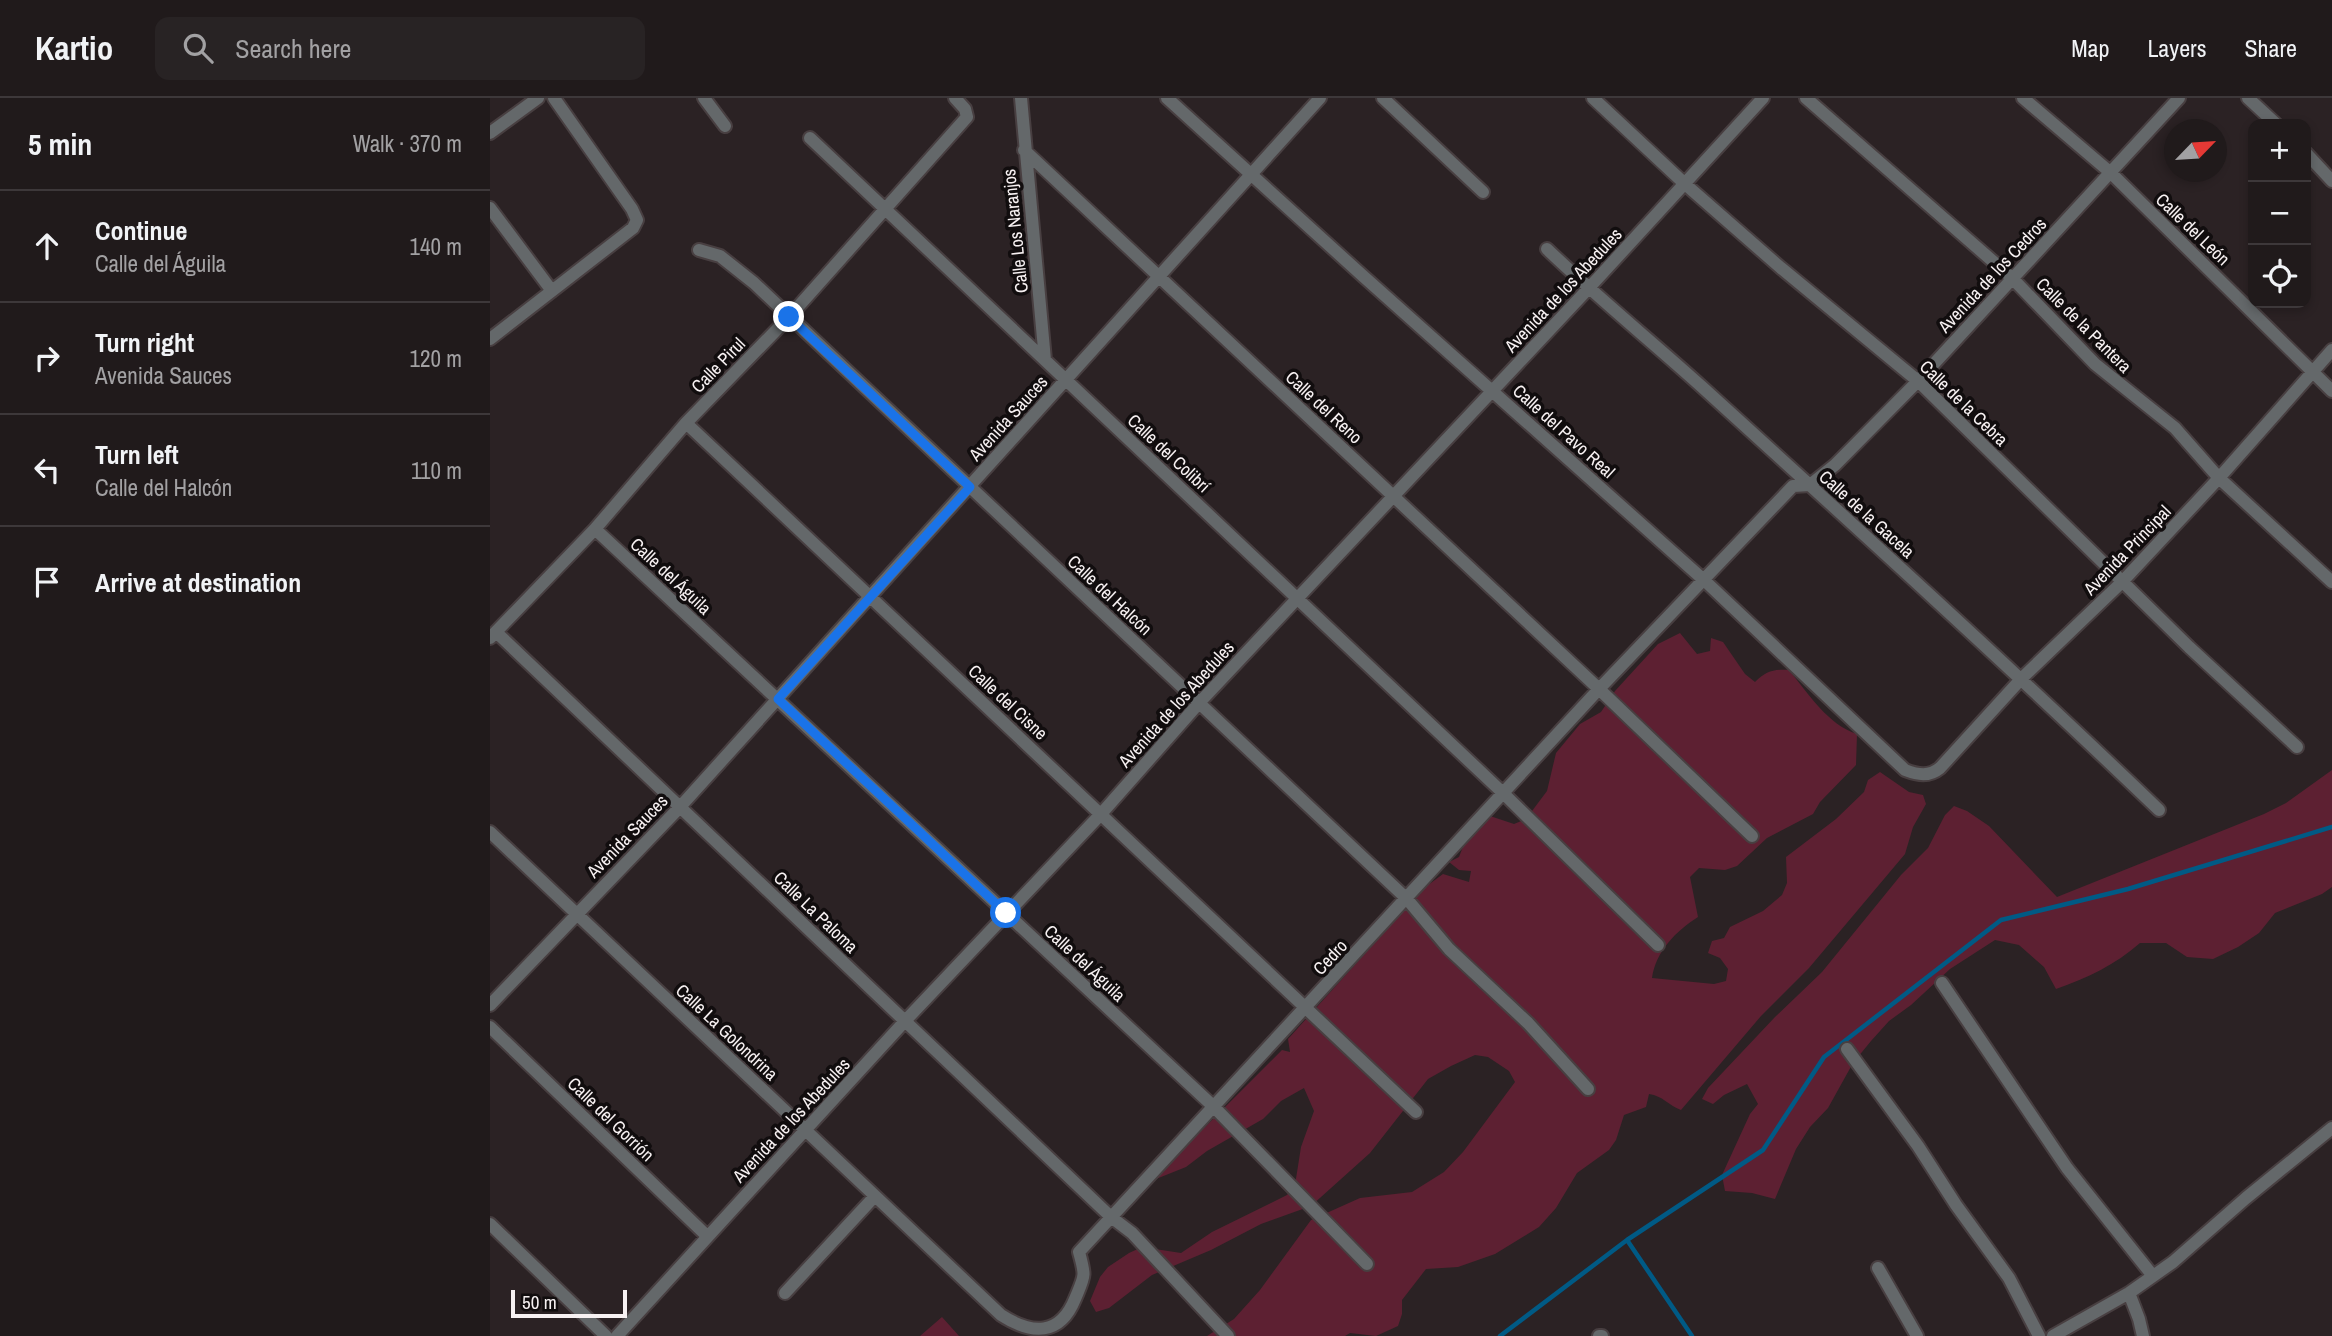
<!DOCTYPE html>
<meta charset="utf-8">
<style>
:root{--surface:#201a1b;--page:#282324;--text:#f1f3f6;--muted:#a2a1a3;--line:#3d383a}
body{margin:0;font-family:"Archivo Narrow",sans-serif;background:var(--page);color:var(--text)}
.controls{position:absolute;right:21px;top:21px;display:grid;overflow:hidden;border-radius:14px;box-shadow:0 4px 10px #0003}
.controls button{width:63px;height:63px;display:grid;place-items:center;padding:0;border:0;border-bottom:2px solid var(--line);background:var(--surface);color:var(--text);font:35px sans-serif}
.compass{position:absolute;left:1674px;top:21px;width:63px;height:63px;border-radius:50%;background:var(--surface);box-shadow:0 4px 10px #0003;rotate:65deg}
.scale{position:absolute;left:21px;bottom:18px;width:116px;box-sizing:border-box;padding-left:7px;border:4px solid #f7f1f2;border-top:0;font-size:19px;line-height:24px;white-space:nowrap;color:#f7f1f2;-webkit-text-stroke:5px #110d0e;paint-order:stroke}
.stop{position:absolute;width:21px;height:21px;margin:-16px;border:5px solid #1a73e8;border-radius:50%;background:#fff}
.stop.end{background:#1a73e8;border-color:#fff;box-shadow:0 2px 7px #0008}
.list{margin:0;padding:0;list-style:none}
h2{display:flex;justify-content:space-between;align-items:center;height:91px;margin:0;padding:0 28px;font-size:30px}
h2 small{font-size:23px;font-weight:400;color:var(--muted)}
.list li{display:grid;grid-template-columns:46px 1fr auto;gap:21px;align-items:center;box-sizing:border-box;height:112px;padding:0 28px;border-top:2px solid var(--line)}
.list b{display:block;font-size:26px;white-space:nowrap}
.list p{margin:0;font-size:23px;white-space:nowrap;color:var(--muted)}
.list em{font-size:23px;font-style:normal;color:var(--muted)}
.icon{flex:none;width:38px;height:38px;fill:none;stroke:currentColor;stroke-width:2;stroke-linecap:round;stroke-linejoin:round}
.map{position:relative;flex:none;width:1842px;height:1238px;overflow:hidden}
header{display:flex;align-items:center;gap:42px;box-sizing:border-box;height:98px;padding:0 35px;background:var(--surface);border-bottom:2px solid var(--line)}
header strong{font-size:33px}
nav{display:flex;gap:38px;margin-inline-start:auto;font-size:24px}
.search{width:490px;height:63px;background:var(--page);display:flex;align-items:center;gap:18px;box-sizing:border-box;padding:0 24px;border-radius:14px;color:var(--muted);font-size:26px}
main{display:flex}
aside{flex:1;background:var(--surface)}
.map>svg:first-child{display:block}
</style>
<header>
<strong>Kartio</strong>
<div class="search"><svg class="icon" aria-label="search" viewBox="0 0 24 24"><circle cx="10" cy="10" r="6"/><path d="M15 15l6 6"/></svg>Search here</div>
<nav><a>Map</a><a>Layers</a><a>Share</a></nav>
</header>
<main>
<aside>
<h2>5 min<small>Walk · 370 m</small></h2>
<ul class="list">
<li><svg class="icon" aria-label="ahead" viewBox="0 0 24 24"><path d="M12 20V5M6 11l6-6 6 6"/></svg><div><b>Continue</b><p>Calle del Águila</p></div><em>140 m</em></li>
<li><svg class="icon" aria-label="right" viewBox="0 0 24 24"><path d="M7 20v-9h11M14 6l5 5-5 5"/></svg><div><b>Turn right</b><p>Avenida Sauces</p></div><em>120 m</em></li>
<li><svg class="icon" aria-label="left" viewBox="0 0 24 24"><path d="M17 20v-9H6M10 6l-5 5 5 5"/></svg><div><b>Turn left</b><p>Calle del Halcón</p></div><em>110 m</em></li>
<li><svg class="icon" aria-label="arrive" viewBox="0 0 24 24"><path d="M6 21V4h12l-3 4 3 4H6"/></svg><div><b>Arrive at destination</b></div></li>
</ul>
</aside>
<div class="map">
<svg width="1842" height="1238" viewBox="0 0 1842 1238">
<rect width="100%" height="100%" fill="#2b2224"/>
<!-- green -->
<path fill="#5d2032" d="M1190,535L1207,556L1220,553L1221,540L1233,544L1255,576L1265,584C1276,573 1284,571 1299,572C1318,595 1338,627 1367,636L1366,667L1330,704L1323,716L1277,740L1247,768L1235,772L1209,770L1200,779L1208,819C1186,833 1166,853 1162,880L1224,886L1236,883L1238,871L1230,860L1218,855L1222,843L1234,840L1240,829L1273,813L1292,797L1297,785L1296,759L1346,721L1374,694L1378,682L1390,674L1419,694L1433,697L1436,706L1423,729L1415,756L1319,870L1271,918L1191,1012C1178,1007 1173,998 1159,996L1156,1009L1134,1017L1126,1042L1119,1052L1087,1075L1066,1110L1049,1129L1005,1156L968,1169L936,1171L912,1202V1216L908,1228L886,1238L860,1235L855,1238H717L744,1221L770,1192L821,1122L870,1100L922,1094L954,1074L973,1054L1025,984L1019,973L998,959L985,957L961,968L938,981L880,1055L821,1108L771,1126L721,1152L662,1177L619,1210L606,1214L600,1203L610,1179L618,1169L639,1155L652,1149L691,1155L722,1134L797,1097L805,1087L811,1049L824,1013L814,990L791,1003L773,1021L717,1053L696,1069L661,1083L792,952L800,954L798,941L934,790L953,776L979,784L981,773L969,772L959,764L969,759L974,746L1000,718L1024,726L1036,721L1057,693L1066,655L1090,626L1111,614L1125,593L1168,546Z
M1842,672V789L1832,796L1785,815L1769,835L1748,849L1723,861L1697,859L1676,845H1650C1625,867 1597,880 1566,891L1554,869L1529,847L1505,842L1460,871L1421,907L1399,923L1381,943L1363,965L1338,1010L1320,1029L1306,1051L1285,1101L1262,1095L1235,1093L1232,1077L1260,1016L1268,1006L1257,986L1234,997L1223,1006L1212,1001L1218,990L1285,919L1332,874L1411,777L1438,750L1455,717L1464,708L1477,713L1499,728L1567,799L1774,716L1796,705Z
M452,1219L469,1238H430Z"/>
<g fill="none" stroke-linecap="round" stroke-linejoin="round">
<!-- stream -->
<path stroke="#005a85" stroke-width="4.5" d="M1137,1142L1202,1238
M1010,1238L1137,1142L1273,1052L1334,959L1511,822L1638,791L1842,729"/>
<defs>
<path id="minor" d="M214,0L235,28
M531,0L555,262
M677,0L873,178L1215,483L1415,672C1428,677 1439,679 1450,670L1532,580L1632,484L1729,380L1842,252
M893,0L993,94
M1103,0L1195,86L1291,170L1428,283L1699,549L1807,649
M1316,0L1522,180L1605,266L1685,330L1729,380L1842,484
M1533,0L1621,75L1842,293
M1758,0L1786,26
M0,35L48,0
M320,40L1013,695L1168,847
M534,52L1109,591L1262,738
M1816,55L1842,83
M0,110L62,193
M1057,151C1107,199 1160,242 1211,288C1365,428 1519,568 1669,712
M209,152L230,158L264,185L917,801L959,851L1038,925L1098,991
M0,241L143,130L147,122L142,111L64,0
M196,325L926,1014
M105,431L724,1009L877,1166
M6,534L621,1119L642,1135L738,1238
M0,540L105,431L196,325L299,219L477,19L475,11L465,0
M0,734L511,1217C542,1237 570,1238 585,1201C595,1177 596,1179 589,1154L1109,591L1303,388L1320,387L1345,367L1428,283L1689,0
M1452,885L1577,1070L1663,1178
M0,907L190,709L830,0
M0,929L217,1138
M1357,951L1428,1048L1466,1107L1519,1180L1549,1238
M0,1126L116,1238
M1388,1170L1427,1238
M295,1195L385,1098
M1639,1195L1649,1221L1653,1238
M127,1238L415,923L611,716L709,605L1098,191L1273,0
M1109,1238H1112
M1563,1238L1639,1195L1683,1164L1756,1100L1842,1030"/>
</defs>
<!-- minor casing -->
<use href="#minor" stroke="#483f41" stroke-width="16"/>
<!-- minor -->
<use href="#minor" stroke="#64686a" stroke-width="12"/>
</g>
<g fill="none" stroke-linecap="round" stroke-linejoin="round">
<!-- route -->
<path stroke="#1a73e8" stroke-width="9" d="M299,219L480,389L288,601L516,815"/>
</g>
<g text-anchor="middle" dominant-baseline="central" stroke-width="7" stroke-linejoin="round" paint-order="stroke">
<!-- street labels -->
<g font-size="18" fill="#f7f1f2" stroke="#110d0e">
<text transform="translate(1703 131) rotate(44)">Calle del León</text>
<text transform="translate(525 133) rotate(-96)">Calle Los Naranjos</text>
<text transform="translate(1502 177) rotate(-47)">Avenida de los Cedros</text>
<text transform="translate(1073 192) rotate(-47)">Avenida de los Abedules</text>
<text transform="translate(1594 227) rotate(45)">Calle de la Pantera</text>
<text transform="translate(228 267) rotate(-46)">Calle Pirul</text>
<text transform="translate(1474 305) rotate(44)">Calle de la Cebra</text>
<text transform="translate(834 309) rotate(43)">Calle del Reno</text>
<text transform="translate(518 320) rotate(-48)">Avenida Sauces</text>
<text transform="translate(1074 333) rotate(42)">Calle del Pavo Real</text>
<text transform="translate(679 355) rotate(43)">Calle del Colibrí</text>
<text transform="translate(1377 416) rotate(42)">Calle de la Gacela</text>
<text transform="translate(1637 452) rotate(-46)">Avenida Principal</text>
<text transform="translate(181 478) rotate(43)">Calle del Águila</text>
<text transform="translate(620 497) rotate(43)">Calle del Halcón</text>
<text transform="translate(518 604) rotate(43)">Calle del Cisne</text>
<text transform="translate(686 606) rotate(-48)">Avenida de los Abedules</text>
<text transform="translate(137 738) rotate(-46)">Avenida Sauces</text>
<text transform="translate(326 814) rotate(44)">Calle La Paloma</text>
<text transform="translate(840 859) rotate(-47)">Cedro</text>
<text transform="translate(595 865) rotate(43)">Calle del Águila</text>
<text transform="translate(237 934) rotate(43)">Calle La Golondrina</text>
<text transform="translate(121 1021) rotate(44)">Calle del Gorrión</text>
<text transform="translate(301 1022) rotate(-47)">Avenida de los Abedules</text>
</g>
</g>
</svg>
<div class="controls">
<button>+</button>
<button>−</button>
<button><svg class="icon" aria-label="locate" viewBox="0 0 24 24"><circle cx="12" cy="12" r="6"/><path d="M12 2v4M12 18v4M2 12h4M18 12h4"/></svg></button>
</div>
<svg class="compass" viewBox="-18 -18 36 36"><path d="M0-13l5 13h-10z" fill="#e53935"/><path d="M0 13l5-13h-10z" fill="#a2a1a3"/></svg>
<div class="scale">50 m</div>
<div class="stop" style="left:516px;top:815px"></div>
<div class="stop end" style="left:299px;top:219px"></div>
</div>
</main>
